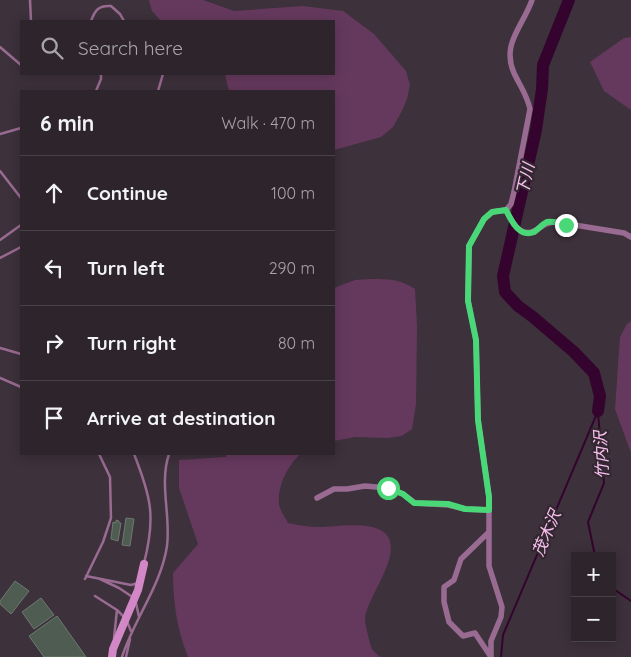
<!DOCTYPE html>
<meta charset="utf-8">
<style>
:root{--surface:#2e252c;--page:#3a3138;--text:#f1f3f6;--muted:#a7a5a9;--line:#494248}
body{margin:0;font-family:Quicksand,"Noto Sans JP",sans-serif;background:var(--page);color:var(--text)}
.controls{position:absolute;right:15px;bottom:15px;display:grid;overflow:hidden;border-radius:0px;box-shadow:0 2px 12px #0003}
.controls button{width:45px;height:45px;display:grid;place-items:center;padding:0;border:0;border-bottom:1px solid var(--line);background:var(--surface);color:var(--text);font:25px sans-serif}
.stop{position:absolute;width:15px;height:15px;margin:-11px;border:4px solid #4ad778;border-radius:50%;background:#fff}
.stop.end{background:#4ad778;border-color:#fff;box-shadow:0 1px 5px #0008}
.list{margin:0;padding:0;list-style:none}
h2{display:flex;justify-content:space-between;align-items:center;height:65px;margin:0;padding:0 20px;font-size:21px}
h2 small{font-size:16px;font-weight:400;color:var(--muted)}
.list li{display:grid;grid-template-columns:32px 1fr auto;gap:15px;align-items:center;box-sizing:border-box;height:75px;padding:0 20px;border-top:1px solid var(--line)}
.list b{display:block;font-size:19px;white-space:nowrap}
.list em{font-size:16px;font-style:normal;color:var(--muted)}
.icon{flex:none;width:28px;height:28px;fill:none;stroke:currentColor;stroke-width:2;stroke-linecap:round;stroke-linejoin:round}
.map{position:relative;flex:none;width:631px;height:657px;overflow:hidden}
.search{position:absolute;background:var(--surface);box-shadow:0 2px 12px #0003;left:20px;top:20px;width:315px;height:55px;display:flex;align-items:center;gap:12px;box-sizing:border-box;padding:0 18px;border-radius:0px;color:var(--muted);font-size:19px}
.panel{position:absolute;background:var(--surface);box-shadow:0 2px 12px #0003;left:20px;top:90px;width:315px;height:365px;border-radius:0px}
.map>svg:first-child{display:block}
</style>
<div class="map">
<svg width="631" height="657" viewBox="0 0 631 657">
<rect width="100%" height="100%" fill="#3d313b"/>
<!-- green -->
<path fill="#65395e" d="M149,0H203L234,11L303,6L343,11L374,34L406,71L410,85L407,99L402,111L393,127L381,137L334,150V91H229L225,74H334V21H161L152,11Z
M631,37V110L604,91L590,62L624,38Z
M371,279C389,279 400,279 415,289L417,327L416,404L412,429L402,436L388,438L355,437L334,441V288L355,280Z
M631,321V453L615,409L620,337L627,324Z
M226,454H301C288,464 277,487 279,504C280,511 285,517 288,523C298,525 308,527 318,527C336,527 367,521 382,531C409,548 366,597 365,619C365,624 370,644 372,649C374,652 378,655 380,657H188C177,629 173,603 173,573L198,544L179,488V460L226,457Z"/>
<g fill="none" stroke-linecap="round" stroke-linejoin="round">
<!-- stream -->
<path stroke="#34042f" stroke-width="2" d="M595,556L588,522L604,483L598,413
M612,588L631,601
M501,657L503,635L598,411"/>
<!-- river -->
<path stroke="#34042f" stroke-width="12" d="M569,0L543,65L542,89L536,130L503,276L505,292L518,306L533,317L574,352L594,373L600,396L598,411"/>
</g>
<!-- building -->
<path fill="#4f5c51" stroke="#6c7a6f" d="M126,518L134,519L130,546L122,545Z
M116,520L119,521V523H121L118,541L111,539L113,522L116,523Z
M15,581L29,591L11,614L0,604V601Z
M41,598L54,615L34,629L22,612Z
M57,616L86,657H44L29,636Z"/>
<g fill="none" stroke-linecap="round" stroke-linejoin="round">
<!-- lane -->
<path stroke="#9a6b92" stroke-width="2.5" d="M30,0L31,21
M91,21C95,10 99,5 111,6L120,14L124,21
M0,47L21,65
M96,91L101,79V74
M158,91L163,74
M0,134L21,128
M0,171L21,198
M0,240L21,225
M0,258L21,247
M0,348L21,354
M0,378L21,387
M134,454C151,497 156,517 144,563
M86,576L131,585L138,583
M85,579L103,542L111,518L110,477L99,454
M100,579L119,588L134,598
M95,596L117,610L114,638
M136,603L139,617
M117,610L126,619L131,631
M122,657C134,619 161,586 167,546C171,516 159,484 169,454
M126,657L130,639"/>
<!-- street -->
<path stroke="#9a6b92" stroke-width="5.5" d="M506,210C511,221 520,238 534,231C544,226 544,223 556,222L624,233L631,237
M317,498L334,489H347L365,486L388,488L403,494L415,503L448,505L465,509L489,510
M489,532L461,559L454,580L444,587V602L449,622L463,636L475,633L491,657
M491,657V641L501,617L502,607L489,566V497L478,420L476,340L468,301L469,246L484,219L492,212L506,210L511,204L514,192L530,109C527,95 520,86 514,73C501,44 523,26 532,0"/>
<!-- secondary -->
<path stroke="#d288c7" stroke-width="8" d="M112,657L113,649L138,590L144,564"/>
</g>
<g fill="none" stroke-linecap="round" stroke-linejoin="round">
<!-- route -->
<path stroke="#4ad778" stroke-width="6" d="M388,488L403,494L414,503L448,504L465,509L489,510V497L478,420L476,340L468,301L469,246L484,219L492,212L506,210C511,220 519,238 534,232C538,230 542,224 547,222C553,221 560,223 566,225"/>
</g>
<g text-anchor="middle" dominant-baseline="central" stroke-width="4.5" stroke-linejoin="round" paint-order="stroke">
<!-- water labels -->
<g font-size="16" font-style="italic" fill="#fcc3f2" stroke="#332731">
<text transform="translate(525 179) rotate(-77)">下川</text>
<text transform="translate(601 455) rotate(-93)">竹内沢</text>
<text transform="translate(546 533) rotate(-67)">茂木沢</text>
</g>
</g>
</svg>
<div class="controls">
<button>+</button>
<button>−</button>
</div>
<div class="stop" style="left:388px;top:488px"></div>
<div class="stop end" style="left:566px;top:225px"></div>
<div class="search"><svg class="icon" aria-label="search" viewBox="0 0 24 24"><circle cx="10" cy="10" r="6"/><path d="M15 15l6 6"/></svg>Search here</div>
<section class="panel">
<h2>6 min<small>Walk · 470 m</small></h2>
<ul class="list">
<li><svg class="icon" aria-label="ahead" viewBox="0 0 24 24"><path d="M12 20V5M6 11l6-6 6 6"/></svg><div><b>Continue</b></div><em>100 m</em></li>
<li><svg class="icon" aria-label="left" viewBox="0 0 24 24"><path d="M17 20v-9H6M10 6l-5 5 5 5"/></svg><div><b>Turn left</b></div><em>290 m</em></li>
<li><svg class="icon" aria-label="right" viewBox="0 0 24 24"><path d="M7 20v-9h11M14 6l5 5-5 5"/></svg><div><b>Turn right</b></div><em>80 m</em></li>
<li><svg class="icon" aria-label="arrive" viewBox="0 0 24 24"><path d="M6 21V4h12l-3 4 3 4H6"/></svg><div><b>Arrive at destination</b></div></li>
</ul>
</section>
</div>
